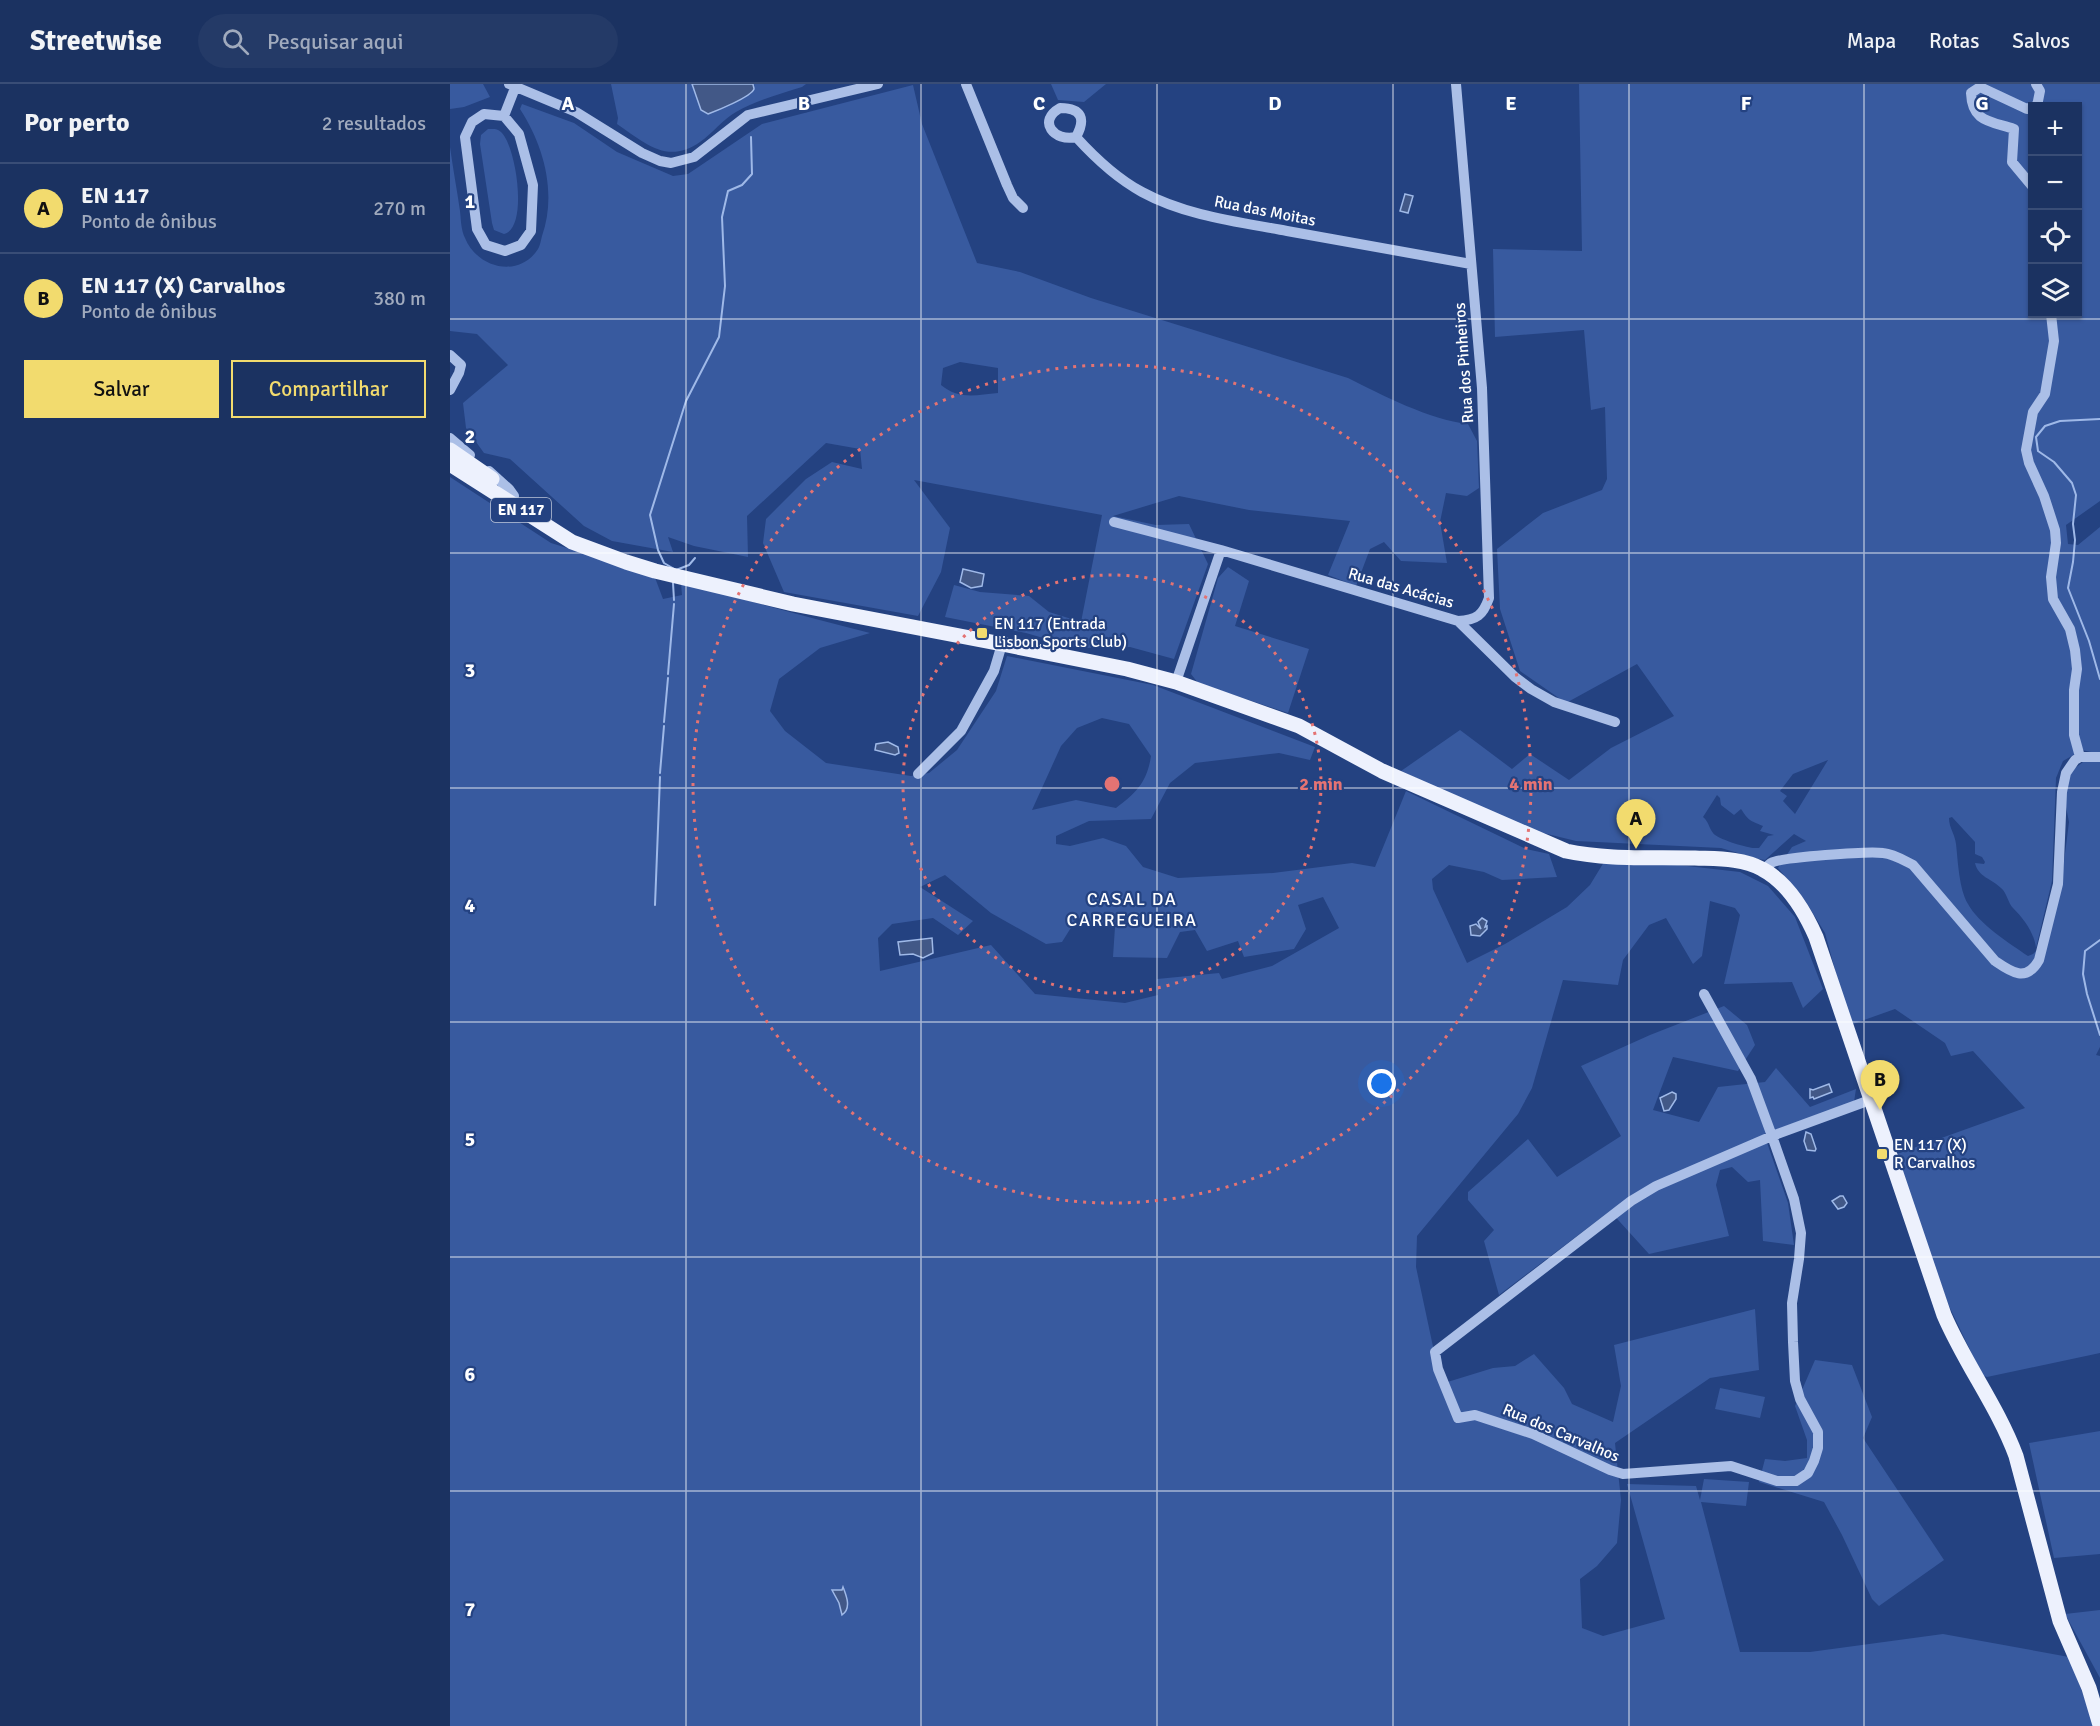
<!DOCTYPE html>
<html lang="pt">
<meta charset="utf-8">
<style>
:root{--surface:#1b3261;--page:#243a67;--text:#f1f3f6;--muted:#a0aabd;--line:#394d76;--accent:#f2db6e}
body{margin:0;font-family:Signika,sans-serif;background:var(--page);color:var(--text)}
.controls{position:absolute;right:18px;top:18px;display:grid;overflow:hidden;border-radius:0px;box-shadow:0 2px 4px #0004}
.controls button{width:54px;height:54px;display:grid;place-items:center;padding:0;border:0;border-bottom:2px solid var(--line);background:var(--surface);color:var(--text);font:30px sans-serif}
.you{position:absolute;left:932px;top:1000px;width:21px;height:21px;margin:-15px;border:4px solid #fff;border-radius:50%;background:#1a73e8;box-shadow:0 0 0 9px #1a73e833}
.badge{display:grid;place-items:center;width:39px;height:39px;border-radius:50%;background:var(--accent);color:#111;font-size:20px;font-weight:700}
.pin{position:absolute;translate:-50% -50px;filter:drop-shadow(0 2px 3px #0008)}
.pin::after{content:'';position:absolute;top:32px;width:21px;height:18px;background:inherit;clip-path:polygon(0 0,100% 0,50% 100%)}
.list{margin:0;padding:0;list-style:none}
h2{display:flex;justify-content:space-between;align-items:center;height:78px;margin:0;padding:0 24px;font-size:26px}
h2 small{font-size:20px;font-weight:400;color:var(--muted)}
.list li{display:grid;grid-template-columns:39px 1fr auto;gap:18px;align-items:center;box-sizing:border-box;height:90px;padding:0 24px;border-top:2px solid var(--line)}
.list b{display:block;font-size:22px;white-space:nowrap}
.list p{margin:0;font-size:20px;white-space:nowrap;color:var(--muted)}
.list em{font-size:20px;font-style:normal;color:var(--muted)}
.actions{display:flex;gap:12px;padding:18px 24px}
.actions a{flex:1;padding:14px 0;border:2px solid var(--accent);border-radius:0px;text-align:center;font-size:21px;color:var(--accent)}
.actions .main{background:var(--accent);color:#111}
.icon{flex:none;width:33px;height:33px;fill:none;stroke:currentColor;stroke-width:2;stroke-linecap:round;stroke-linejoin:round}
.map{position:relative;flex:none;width:1650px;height:1642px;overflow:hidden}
header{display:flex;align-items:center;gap:36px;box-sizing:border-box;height:84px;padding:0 30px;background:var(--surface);border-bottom:2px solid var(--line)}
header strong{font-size:28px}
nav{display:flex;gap:33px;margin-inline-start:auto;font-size:21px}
.search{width:420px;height:54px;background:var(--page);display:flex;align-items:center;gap:15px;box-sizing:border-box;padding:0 21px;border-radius:33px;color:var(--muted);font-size:22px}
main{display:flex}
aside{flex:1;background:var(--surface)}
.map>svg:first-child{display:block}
</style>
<header>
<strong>Streetwise</strong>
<div class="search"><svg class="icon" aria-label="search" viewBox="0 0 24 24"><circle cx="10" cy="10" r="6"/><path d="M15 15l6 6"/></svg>Pesquisar aqui</div>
<nav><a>Mapa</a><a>Rotas</a><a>Salvos</a></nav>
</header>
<main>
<aside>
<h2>Por perto<small>2 resultados</small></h2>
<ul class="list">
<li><span class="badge">A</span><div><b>EN 117</b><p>Ponto de ônibus</p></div><em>270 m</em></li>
<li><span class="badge">B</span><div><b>EN 117 (X) Carvalhos</b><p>Ponto de ônibus</p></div><em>380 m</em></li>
</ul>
<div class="actions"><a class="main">Salvar</a><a>Compartilhar</a></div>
</aside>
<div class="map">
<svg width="1650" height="1642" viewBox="0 0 1650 1642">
<rect width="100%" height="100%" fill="#244281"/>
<!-- green -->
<path fill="#385a9f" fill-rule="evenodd" d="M0,0H33L40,13L14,23L0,25Z
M161,0H356L352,3C330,10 307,16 286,28C273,35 263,49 250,58C217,81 195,59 167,40L168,34Z
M601,0H656L634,18L608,16Z
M1129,0H1650V417L1616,441L1618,460L1628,461L1650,443V670L1632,666L1613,677L1606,694L1602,797L1586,864C1584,848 1573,834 1563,824C1558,819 1557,809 1551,804C1542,795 1528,793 1525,779L1534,780L1535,778L1532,773L1525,770V758L1502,733L1499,734C1499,744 1505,750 1506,760C1508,777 1509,805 1518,820C1528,839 1560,860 1578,872L1583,870L1586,867L1595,864L1612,793L1616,762L1619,738L1615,718L1620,688L1633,678L1650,676V963L1646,971L1650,972V1269L1537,1293L1532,1291L1499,1222L1444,1071L1575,1024L1523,967L1501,972L1495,959L1445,925L1400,941L1375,849L1356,818L1328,784L1342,763L1356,757L1344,750L1315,776L1308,775L1271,764L1126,757L1077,745L951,687L1010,646L1062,685L1080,670L1119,696L1161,664L1224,632L1187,580L1116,619L1070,587L1050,525L1047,465L1093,429L1152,406L1157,395L1155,323L1141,326L1134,246L1045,253L1043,165L1132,167ZM1582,22H1628V230H1582ZM1378,676L1345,730L1333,717L1337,712L1330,707L1343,690ZM1267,711L1270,714L1271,721L1284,731L1291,725C1299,737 1299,736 1313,742L1310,747L1324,751L1318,752L1309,764H1303C1295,763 1267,755 1263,749C1258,742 1259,738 1253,733Z
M463,1L472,40L527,179L570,188L641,214L898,294C932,311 980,336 1018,340L1027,357L1029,404L1017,412L996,409L990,438L997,479L951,477L934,458L920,465L906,502L878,491L900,437L799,426L729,412L663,432L706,441L739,440L758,480L724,575L680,563L628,564L576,549L495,533L504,501L530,508L579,512L599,528L631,538L652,431L464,396L500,444L491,488L468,532L334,508L313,459L316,435L356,395L382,378L412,385L410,365L376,359L297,432L298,473L244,462L218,453L223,468L162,457L134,442L60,375L34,369L16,344L13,319L58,281L27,250L0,247V63C3,85 7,106 10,127C11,136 11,146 15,154C27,184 69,195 88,165C90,162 91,156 92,152C107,109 94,62 70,25L72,20L124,39L167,68L223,92L238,90L312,40ZM510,278L548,284V309C526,311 509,316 491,301L493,284Z
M38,45C43,45 47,44 51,48C66,61 79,144 54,150L44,146L42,139L30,60L31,51Z
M0,393L101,459L204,491L213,515L232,511L231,499C294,515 356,533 420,549L370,564L329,595L320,627L335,647L376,679L461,692L479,689L507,666L546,607L557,572L703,601L865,663L860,676L829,669L745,679L720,699L701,735L639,737L606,752V760L620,762L653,754L676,762L693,783L728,794L823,789L902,779L925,783L956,707L1076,765L1099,770L1107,793L1052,796L1034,788L999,781L982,795L983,805L1017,879L1055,860L1117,823L1140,801L1154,778H1202L1290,788L1318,802L1345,833L1373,905L1353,924L1342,898L1274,900L1290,831L1285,824L1260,817L1252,872L1243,880L1216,834L1199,841L1173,876L1168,901L1113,896L1082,1004L1068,1030L967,1152L966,1183L991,1300L1043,1284L1065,1282L1084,1270L1114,1304L1122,1320L1163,1338L1171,1302L1164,1261L1305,1225L1309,1286L1260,1294L1165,1359L1171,1416L1167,1459L1147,1482L1130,1495L1132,1544L1153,1552L1215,1535L1177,1400L1246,1402L1250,1416L1254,1395L1299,1398L1296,1422L1251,1418L1290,1568H1360L1493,1550L1619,1573L1645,1642H0ZM652,634L679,640L701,672C697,698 687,708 666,724L626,716L582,726L611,662L627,644ZM495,791L541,829L596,860L612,858L627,834L665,843L663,873L717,874L730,848L745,846L757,867L788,857L794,873L844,865L856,845L848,821L873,813L889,844L822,882L772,895L769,889L707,895L708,911L675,919L585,910L541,861L430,887L428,854L442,840L483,834L508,851L523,837L470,803Z
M778,483L799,497L785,542L859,565L838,629L748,599L741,590L768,494Z
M1274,922L1297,941L1305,961L1288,987L1223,973L1203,1026L1249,1038L1268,1003L1315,998L1326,984L1360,1023L1406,1005L1404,1018L1314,1050L1338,1119L1344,1161L1313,1157L1310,1096L1298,1098L1282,1083L1270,1086L1266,1101L1279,1152L1199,1170L1160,1127L1049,1211L1034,1157L1044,1146L1018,1116V1108L1078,1055L1107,1093L1171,1052L1131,982L1200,951Z
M1365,1276L1402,1281L1422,1333L1413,1354L1494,1476L1429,1522L1422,1515L1392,1451L1374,1418L1309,1398L1315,1375L1335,1377L1357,1374V1356L1345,1322Z
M1270,1304L1315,1313L1310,1334L1265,1325Z
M1650,1347V1470L1604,1474L1579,1359Z
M1650,1526V1594L1615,1530Z"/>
<!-- water -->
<path fill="#425887" stroke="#9fb9e8" stroke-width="1.5" d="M242,0H303C303,2 304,3 304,5C301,13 266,27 258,30L251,26Z
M955,110L963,112L958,129L950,127Z
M513,485L534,490L532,502L521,504L510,498Z
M438,658L448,663L449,669L445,671L425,666L426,660Z
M1032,834L1037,837L1035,843L1037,842V845L1030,852L1021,851L1020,842L1026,840L1031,845L1028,838Z
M482,854L483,869L473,874L463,870L450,871L448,858Z
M1379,1000L1382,1008L1364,1015L1363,1013L1360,1014V1005L1363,1006Z
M1222,1008L1226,1010V1015L1219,1026L1214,1027L1210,1014Z
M1356,1048L1361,1050L1366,1065L1365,1067L1357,1066L1354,1057Z
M1390,1112H1393L1397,1119L1394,1123L1388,1125L1382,1117Z
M393,1503C396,1511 402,1524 392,1531L389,1519L382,1506H392Z"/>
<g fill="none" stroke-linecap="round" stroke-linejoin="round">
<!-- stream -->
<path stroke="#9fb9e8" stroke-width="2" d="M1650,335L1610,337L1595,342L1586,353L1588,367L1604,378L1622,399L1626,411L1623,440L1625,456L1623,478L1618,504L1639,557L1650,595
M245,474L239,481L226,486L214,479L208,466L200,431L236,317L269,253L275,202L272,133L278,107L292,101L302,90L301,53
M223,499L224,516
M218,590L224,520
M214,638L218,594
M210,689L214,642
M205,821L210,693
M1650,856L1635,867L1633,890L1637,910L1650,951"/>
<!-- minor -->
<path stroke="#abbfe7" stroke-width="10" d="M59,0L126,28L192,69L210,77L221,79L244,73L298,31L428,0
M516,0L557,101L563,114L573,124
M1006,0L1032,304L1039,514C1033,531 1027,536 1008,537
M1585,22H1587L1590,7L1586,0
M1582,23L1577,25L1530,3L1521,9C1522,38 1540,37 1564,45L1562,78L1582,102
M610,24C632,24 636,35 626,53C604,58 587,37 610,24Z
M54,32L69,50L83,101L81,147L71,161L55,167L36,161L27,145L15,53L22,38L34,30L54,32L65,4
M626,53C646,75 666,94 692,108C736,132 789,138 837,147C898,158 959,169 1021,180
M1601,230L1604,257L1595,310L1583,328L1576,366L1579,379L1594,412L1605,446L1606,459L1601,493L1603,515L1620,545L1625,566L1627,585L1624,606V651L1630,673
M0,271L11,281L9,289L0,306
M0,354L20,371
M39,387L59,405L64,412
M664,438L771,466
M726,598L771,466L1008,537L1065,593L1081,605L1104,618L1165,638
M468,690L511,647L544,587L552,560
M1314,786C1316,784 1318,781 1321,779C1331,773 1419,767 1433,769C1444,770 1453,776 1463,781L1545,877C1561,888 1576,899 1589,876L1608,800L1612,708L1616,689L1625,676L1630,673H1650
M1254,910L1301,995L1322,1052L1420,1016
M1322,1052L1344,1115L1351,1149L1349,1175L1342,1219L1343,1258L1345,1297L1350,1315L1368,1348V1364L1364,1377L1358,1389L1346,1397H1327L1281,1382L1173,1390L1160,1386L1083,1350L1025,1331L1008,1334L988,1285L985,1268L1181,1117L1206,1102Z"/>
<!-- major -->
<path stroke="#edf1fd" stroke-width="15" d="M0,366L42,395
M0,380L122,458L176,478L205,487L343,520L552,560L677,585L726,598L849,642L932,687L1116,767C1157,776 1202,773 1245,774C1267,775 1292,774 1312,785C1337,798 1355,828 1366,853L1494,1231C1515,1280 1548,1323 1566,1372L1610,1537L1639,1604L1650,1641"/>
</g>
<!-- grid -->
<path fill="none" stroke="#fff" stroke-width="1.5" stroke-opacity="0.55" d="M236,0V1642M471,0V1642M707,0V1642M943,0V1642M1179,0V1642M1414,0V1642M0,235H1650M0,469H1650M0,704H1650M0,938H1650M0,1173H1650M0,1407H1650"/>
<!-- distance rings -->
<g fill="none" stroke="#e47373" stroke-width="3" stroke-dasharray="3 6">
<circle cx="662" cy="700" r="209"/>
<circle cx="662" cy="700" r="419"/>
</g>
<!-- markers -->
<g fill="#f2db6e" stroke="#244281" stroke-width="2">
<rect x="526" y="543" width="12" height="12" rx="3"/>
<rect x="1426" y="1064" width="12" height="12" rx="3"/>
</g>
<g text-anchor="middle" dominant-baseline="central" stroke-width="4.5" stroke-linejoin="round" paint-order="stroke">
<!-- shield labels -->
<rect fill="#244281" stroke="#bdc6d9" stroke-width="1.5" x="41" y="414" width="60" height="24" rx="4.5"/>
<g font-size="15" font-weight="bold" fill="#fff">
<text x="71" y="426">EN 117</text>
</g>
<!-- street labels -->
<g font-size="16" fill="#fff" stroke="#244281">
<text transform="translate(815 127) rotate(11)">Rua das Moitas</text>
<text transform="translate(1014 279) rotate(-94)">Rua dos Pinheiros</text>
<text transform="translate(951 504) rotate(16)">Rua das Acácias</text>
<text transform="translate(1111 1349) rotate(23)">Rua dos Carvalhos</text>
</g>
<!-- poi labels -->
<g font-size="16" fill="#fff" stroke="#244281" text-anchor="start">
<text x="544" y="540">EN 117 (Entrada<tspan x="544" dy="18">Lisbon Sports Club)</tspan></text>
<text x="1444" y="1061">EN 117 (X)<tspan x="1444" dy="18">R Carvalhos</tspan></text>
</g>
<!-- neighbourhood labels -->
<g font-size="18" letter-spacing="1.5" fill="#fff" stroke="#244281">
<text x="682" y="815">CASAL DA<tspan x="682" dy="21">CARREGUEIRA</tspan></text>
</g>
</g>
<g font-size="20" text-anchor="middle" font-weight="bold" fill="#fff" stroke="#244281" stroke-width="4.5" stroke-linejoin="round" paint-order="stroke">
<text x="118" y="26">A</text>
<text x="354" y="26">B</text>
<text x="589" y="26">C</text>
<text x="825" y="26">D</text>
<text x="1061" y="26">E</text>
<text x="1296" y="26">F</text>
<text x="1532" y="26">G</text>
<text x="20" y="124">1</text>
<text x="20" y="359">2</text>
<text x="20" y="593">3</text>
<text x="20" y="828">4</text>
<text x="20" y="1062">5</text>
<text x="20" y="1297">6</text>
<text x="20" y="1532">7</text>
</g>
<circle cx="662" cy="700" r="9" fill="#e47373" stroke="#244281" stroke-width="3"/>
<g font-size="18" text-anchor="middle" font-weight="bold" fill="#e47373" stroke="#244281" stroke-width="4.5" stroke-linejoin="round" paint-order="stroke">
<text x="871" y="706">2 min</text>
<text x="1081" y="706">4 min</text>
</g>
</svg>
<div class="controls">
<button>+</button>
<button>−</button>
<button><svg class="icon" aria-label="locate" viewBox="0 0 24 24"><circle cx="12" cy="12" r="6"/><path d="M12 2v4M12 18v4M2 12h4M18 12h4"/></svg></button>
<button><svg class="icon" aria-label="layers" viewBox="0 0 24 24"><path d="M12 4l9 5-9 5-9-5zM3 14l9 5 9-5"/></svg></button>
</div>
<div class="you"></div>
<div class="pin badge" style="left:1186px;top:765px">A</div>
<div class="pin badge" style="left:1430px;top:1026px">B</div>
</div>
</main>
